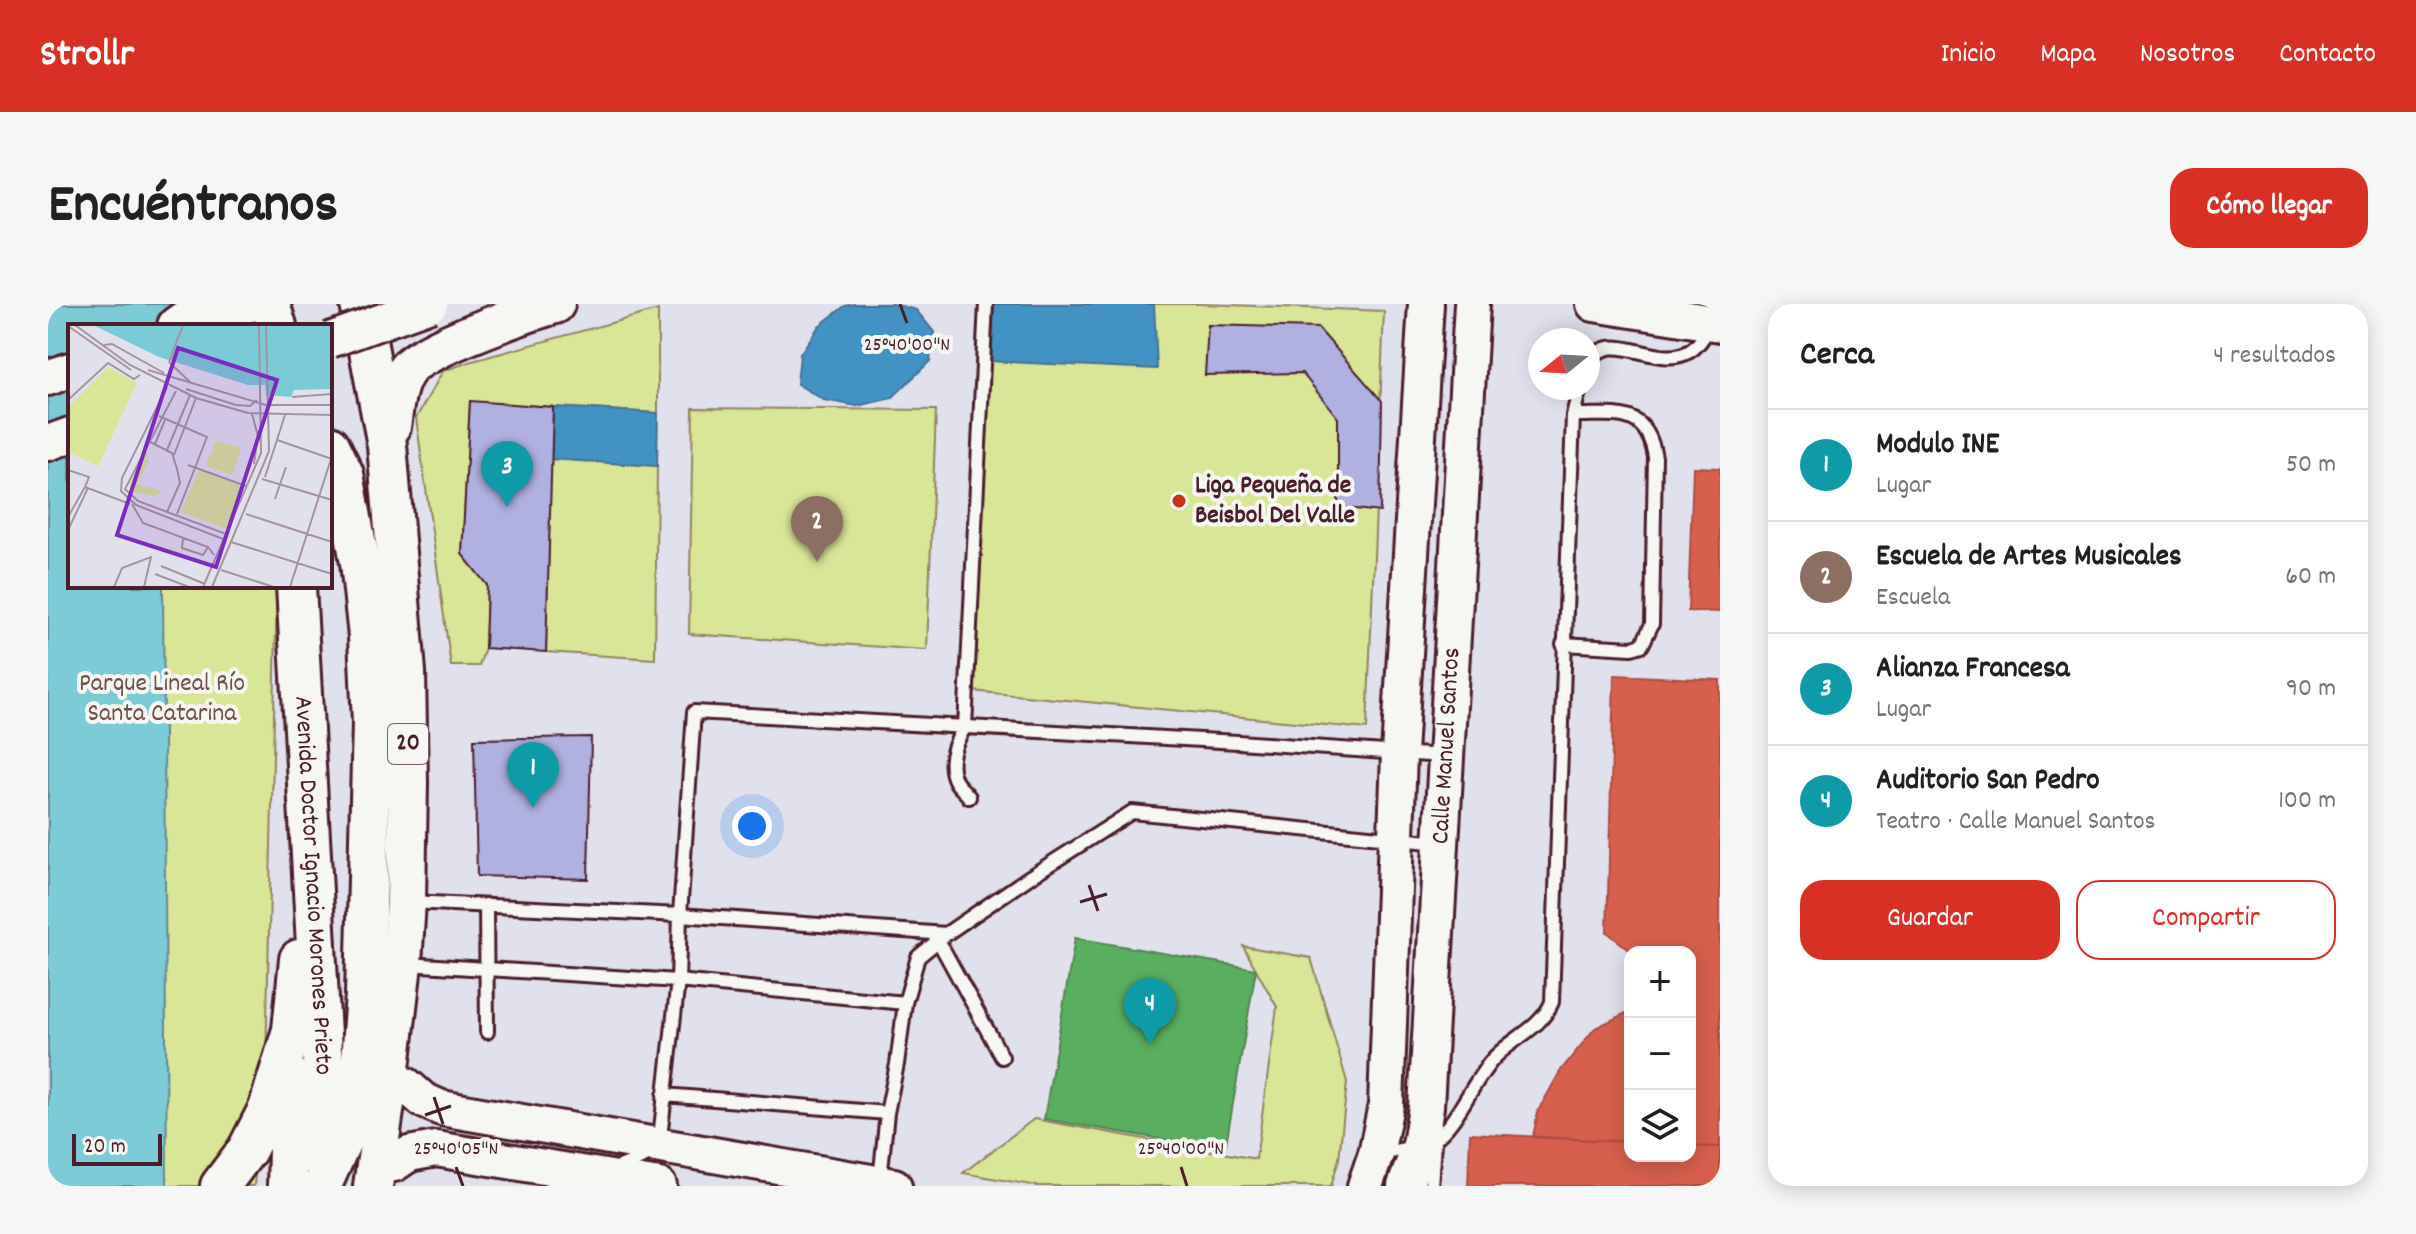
<!DOCTYPE html>
<html lang="es">
<meta charset="utf-8">
<style>
:root{--surface:#fff;--page:#f6f6f6;--text:#202124;--muted:#757577;--line:#e0e0e0;--accent:#d93025}
body{margin:0;font-family:Dekko,sans-serif;background:var(--page);color:var(--text)}
.controls{position:absolute;right:24px;bottom:24px;display:grid;overflow:hidden;border-radius:16px;box-shadow:0 4px 20px #0003}
.controls button{width:72px;height:72px;display:grid;place-items:center;padding:0;border:0;border-bottom:2px solid var(--line);background:var(--surface);color:var(--text);font:40px sans-serif}
.compass{position:absolute;left:1480px;top:24px;width:72px;height:72px;border-radius:50%;background:var(--surface);box-shadow:0 4px 20px #0003;rotate:252deg}
.scale{position:absolute;left:24px;bottom:20px;width:90px;box-sizing:border-box;padding-left:8px;border:4px solid #4a1f2b;border-top:0;font-size:22px;line-height:28px;white-space:nowrap;color:#4a1f2b;-webkit-text-stroke:6px #f6f6f2;paint-order:stroke}
.you{position:absolute;left:704px;top:522px;width:28px;height:28px;margin:-20px;border:6px solid #fff;border-radius:50%;background:#1a73e8;box-shadow:0 0 0 12px #1a73e833}
.badge{display:grid;place-items:center;width:52px;height:52px;border-radius:50%;background:var(--accent);color:#fff;font-size:26px;font-weight:700}
.pin{position:absolute;translate:-50% -66px;filter:drop-shadow(0 2px 4px #0008)}
.pin::after{content:'';position:absolute;top:42px;width:28px;height:24px;background:inherit;clip-path:polygon(0 0,100% 0,50% 100%)}
.list{margin:0;padding:0;list-style:none}
h2{display:flex;justify-content:space-between;align-items:center;height:104px;margin:0;padding:0 32px;font-size:34px}
h2 small{font-size:26px;font-weight:400;color:var(--muted)}
.list li{display:grid;grid-template-columns:52px 1fr auto;gap:24px;align-items:center;box-sizing:border-box;height:112px;padding:0 32px;border-top:2px solid var(--line)}
.list b{display:block;font-size:30px;white-space:nowrap}
.list p{margin:0;font-size:26px;white-space:nowrap;color:var(--muted)}
.list em{font-size:26px;font-style:normal;color:var(--muted)}
.actions{display:flex;gap:16px;padding:24px 32px}
.actions a{flex:1;padding:18px 0;border:2px solid var(--accent);border-radius:24px;text-align:center;font-size:28px;color:var(--accent)}
.actions .main{background:var(--accent);color:#fff}
.icon{flex:none;width:44px;height:44px;fill:none;stroke:currentColor;stroke-width:2;stroke-linecap:round;stroke-linejoin:round}
.map{position:relative;flex:none;width:1672px;height:882px;overflow:hidden;border-radius:24px}
header{display:flex;align-items:center;gap:48px;box-sizing:border-box;height:112px;padding:0 40px;background:var(--accent);color:#fff}
header strong{font-size:38px}
nav{display:flex;gap:44px;margin-inline-start:auto;font-size:28px}
.intro{display:flex;align-items:center;justify-content:space-between;box-sizing:border-box;height:192px;padding:0 48px}
h1{margin:0;font-size:56px}
.button{padding:20px 36px;border-radius:24px;background:var(--accent);color:#fff;font-size:28px;font-weight:700}
main{display:flex;gap:48px;padding:0 48px}
aside{flex:1;background:var(--surface);border-radius:24px;box-shadow:0 4px 20px #0003}
.map>svg:first-child{display:block}
</style>
<header>
<strong>Strollr</strong>
<nav><a>Inicio</a><a>Mapa</a><a>Nosotros</a><a>Contacto</a></nav>
</header>
<div class="intro"><h1>Encuéntranos</h1><a class="button">Cómo llegar</a></div>
<main>
<div class="map">
<svg width="1672" height="882" viewBox="0 0 1672 882">
<rect width="100%" height="100%" fill="#e1e1ed"/>
<filter id="ink" filterUnits="userSpaceOnUse"><feTurbulence type="fractalNoise" baseFrequency=".0125" numOctaves="2"/><feDisplacementMap in="SourceGraphic" scale="16" xChannelSelector="R" yChannelSelector="G"/><feConvolveMatrix kernelMatrix="1 2 1 2 8 2 1 2 1" color-interpolation-filters="sRGB"/></filter>
<g filter="url(#ink)">
<!-- green -->
<path fill="#d9e597" stroke="#928261" stroke-width="2" d="M0,0H210L216,22H22V282H229L218,758L206,882H0Z
M943,0H1154L1336,7L1319,425L924,387Z
M610,6V109L422,98L414,250L439,281L437,344L431,362H403L368,114L395,67L421,58Z
M645,104L888,106L879,346L641,330Z
M503,155L609,162L607,355L498,348Z
M1195,642L1263,654L1299,778L1291,855L1283,882H989L915,869L986,815L1208,855L1229,703Z"/>
<!-- water -->
<path fill="#7bcbd6" stroke="#678692" stroke-width="2" d="M0,0H139L144,22H22V282H115L119,882H0Z"/>
<!-- shops -->
<path fill="#d6604d" stroke="#ac4c43" stroke-width="2" d="M1645,163L1672,164V308L1640,307Z
M1566,371L1672,376V843L1642,842V648H1584L1559,628Z
M1582,707V838L1485,833L1490,807L1513,766L1547,724Z
M1422,829L1582,838V852H1642V842L1672,843V882H1420Z"/>
<!-- schools -->
<path fill="#4393c3" stroke="#457095" stroke-width="2" d="M806,0H845L868,6L886,28L882,57L844,94L809,102L776,96L749,80L752,50L771,22L797,2Z
M943,0H1106L1109,65L940,57Z
M505,103L610,109L609,162L503,155Z"/>
<!-- public -->
<path fill="#5aae61" stroke="#558351" stroke-width="2" d="M1027,634L1208,665L1177,846L996,815Z"/>
<!-- building -->
<path fill="#b0b0e1" stroke="#4a1f2b" stroke-width="2" d="M1160,21L1270,24L1334,97L1332,208L1290,203V114L1254,69L1157,71Z
M422,97L505,103L498,348L437,344L439,281L414,250Z
M543,433L540,575L429,572L426,435Z"/>
<g fill="none" stroke-linecap="round" stroke-linejoin="round">
<defs>
<path id="lane" d="M1540,61C1560,19 1608,68 1642,47C1651,42 1656,31 1662,23
M1515,340L1584,344L1594,341L1604,320L1607,153C1598,101 1567,112 1525,111
M921,493C918,488 911,483 908,478C898,459 907,438 917,423L938,0
M362,598L632,611L898,630
M438,601L439,728
M890,636L954,753
M358,660L630,677L857,699
M616,791L839,809
M1331,850C1348,846 1370,845 1385,836C1410,820 1426,773 1448,752C1467,733 1493,724 1504,698L1525,111L1532,84
M567,865L605,849L611,842L630,677L632,611L646,408L1190,438L1395,452
M832,876L839,809L849,760L857,699L870,653L898,630L983,572L1084,508L1391,539
M1383,882L1386,839"/>
<g id="secondary">
<path d="M1546,0L1672,20"/>
<path d="M144,22L202,0"/>
<path d="M0,74L22,66"/>
<path d="M0,139L22,131"/>
<path d="M358,781L375,796L393,804L846,882"/>
<path d="M346,860L361,850L388,845L611,882"/>
<path d="M1317,882L1328,850L1338,801L1351,450L1378,0"/>
<path id="s1" d="M1357,882L1372,841L1378,803L1424,0"/>
</g>
<g id="primary">
<path d="M222,0L229,22"/>
<path d="M312,0L339,141L358,368L360,479L358,597L354,660L341,773L325,882"/>
<path d="M129,22L160,0"/>
<path d="M343,123C346,103 347,80 360,64C375,45 479,8 507,0"/>
<path id="s2" d="M248,282L275,767V859"/>
<path d="M275,879L300,823L311,769L317,691L324,419L320,333L312,258L296,170L282,141"/>
<path d="M172,882L199,846L220,805L244,726L251,655"/>
<path d="M239,882L242,772"/>
</g>
</defs>
<!-- lane casing -->
<use href="#lane" stroke="#4a1f2b" stroke-width="18"/>
<!-- secondary casing -->
<use href="#secondary" stroke="#4a1f2b" stroke-width="40"/>
<!-- primary casing -->
<use href="#primary" stroke="#4a1f2b" stroke-width="44"/>
<!-- lane -->
<use href="#lane" stroke="#f6f6f2" stroke-width="12"/>
<!-- secondary -->
<use href="#secondary" stroke="#f6f6f2" stroke-width="34"/>
<!-- primary -->
<use href="#primary" stroke="#f6f6f2" stroke-width="38"/>
<defs>
<path id="secondary-bridge" d="M282,36L382,0"/>
</defs>
<!-- secondary-bridge casing -->
<use href="#secondary-bridge" stroke="#4a1f2b" stroke-width="40" stroke-linecap="butt"/>
<!-- secondary-bridge -->
<use href="#secondary-bridge" stroke="#f6f6f2" stroke-width="34"/>
</g>
</g>
<!-- ticks -->
<path fill="none" stroke="#4a1f2b" stroke-width="3" d="M852,0L859,19M1041,581L1050,607M1032,598L1059,590M386,793L395,820M377,811L403,802M408,863L415,882M1133,863L1139,882"/>
<!-- markers -->
<circle fill="#c8321e" stroke="#f6f6f2" stroke-width="3" cx="1131" cy="197" r="8"/>
<g text-anchor="middle" dominant-baseline="central" stroke-width="8" stroke-linejoin="round" paint-order="stroke">
<!-- shield labels -->
<rect fill="#f6f6f2" stroke="#7e6067" stroke-width="2" x="340" y="420" width="40" height="40" rx="6"/>
<g font-size="24" font-weight="bold" fill="#4a1f2b">
<text x="360" y="440">20</text>
</g>
<!-- poi labels -->
<g font-size="26" font-weight="bold" fill="#4a1f2b" stroke="#f6f6f2" text-anchor="start">
<text x="1147" y="182">Liga Pequeña de<tspan x="1147" dy="30">Beisbol Del Valle</tspan></text>
</g>
<!-- park labels -->
<g font-size="26" fill="#6e5046" stroke="#f6f6f2">
<text x="114" y="380">Parque Lineal Río<tspan x="114" dy="30">Santa Catarina</tspan></text>
</g>
<!-- street labels -->
<g font-size="26" fill="#4a1f2b" stroke="#f6f6f2">
<text stroke="none"><textPath href="#s1" startOffset="444">Calle Manuel Santos</textPath></text>
<text stroke="none"><textPath href="#s2" startOffset="300">Avenida Doctor Ignacio Morones Prieto</textPath></text>
</g>
</g>
<!-- overview -->
<g transform="translate(20 20)">
<rect width="264" height="264" fill="#e1e1ed"/>
<path d="M40,43L69,59L30,142L0,128V83ZM148,116L173,124L164,151L138,142ZM78,127L81,137L69,160L93,166L89,173L62,167L61,158ZM131,145L175,162L159,205L113,188Z" fill="#d9e597"/>
<path d="M25,1H264V65L226,66L223,73L198,71L197,61H180L91,33Z" fill="#7bcbd6"/>
<path fill="none" stroke="#a5939f" stroke-width="2" d="M7,1L62,41L128,74L180,89L264,91M0,2L63,46M36,21L44,20L96,49M101,38L123,59M101,38L115,1M80,46L198,81H264M99,63L54,154L53,167L68,181L155,215M118,65L168,81L182,82L189,76M108,67L57,165L70,177L158,210M224,73L264,70M0,76L40,39L66,55L72,51M184,90L190,112L186,140M91,92L139,113L109,190M209,116L264,135M80,117L104,129L109,145L112,159L99,188M87,120L97,96M99,126L122,71M106,131L128,74M120,141L178,162M0,146L21,153L17,163M197,153L217,91M194,155L264,176M207,175L218,143M64,180L75,199L140,223L146,231M178,190L264,218M0,193L17,163L62,180M0,206L20,164M115,213L114,224L135,231L140,223M163,218L264,250M93,242L137,260M153,246L206,263M87,250L121,263M46,263L54,244L83,233L76,263M135,263L193,129L191,1M144,263L201,127L198,1M222,263L264,132"/>
<path fill="#7b2cbf" fill-opacity="0.15" stroke="#7b2cbf" stroke-width="4" d="M110,24L209,56L148,243L49,211Z"/>
<rect width="264" height="264" fill="none" stroke="#4a1f2b" stroke-width="4"/>
</g>
<g font-size="20" text-anchor="middle" fill="#4a1f2b" stroke="#f6f6f2" stroke-width="8" stroke-linejoin="round" paint-order="stroke">
<text x="859" y="46">25°40'00"N</text>
<text x="408" y="850">25°40'05"N</text>
<text x="1133" y="850">25°40'00"N</text>
</g>
</svg>
<div class="controls">
<button>+</button>
<button>−</button>
<button><svg class="icon" aria-label="layers" viewBox="0 0 24 24"><path d="M12 4l9 5-9 5-9-5zM3 14l9 5 9-5"/></svg></button>
</div>
<svg class="compass" viewBox="-18 -18 36 36"><path d="M0-13l5 13h-10z" fill="#e53935"/><path d="M0 13l5-13h-10z" fill="#757577"/></svg>
<div class="scale">20 m</div>
<div class="you"></div>
<div class="pin badge" style="left:485px;top:504px;background:#0f9aa8">1</div>
<div class="pin badge" style="left:769px;top:258px;background:#8d6e63">2</div>
<div class="pin badge" style="left:459px;top:203px;background:#0f9aa8">3</div>
<div class="pin badge" style="left:1102px;top:740px;background:#0f9aa8">4</div>
</div>
<aside>
<h2>Cerca<small>4 resultados</small></h2>
<ul class="list">
<li><span class="badge" style="background:#0f9aa8">1</span><div><b>Modulo INE</b><p>Lugar</p></div><em>50 m</em></li>
<li><span class="badge" style="background:#8d6e63">2</span><div><b>Escuela de Artes Musicales</b><p>Escuela</p></div><em>60 m</em></li>
<li><span class="badge" style="background:#0f9aa8">3</span><div><b>Alianza Francesa</b><p>Lugar</p></div><em>90 m</em></li>
<li><span class="badge" style="background:#0f9aa8">4</span><div><b>Auditorio San Pedro</b><p>Teatro · Calle Manuel Santos</p></div><em>100 m</em></li>
</ul>
<div class="actions"><a class="main">Guardar</a><a>Compartir</a></div>
</aside>
</main>
